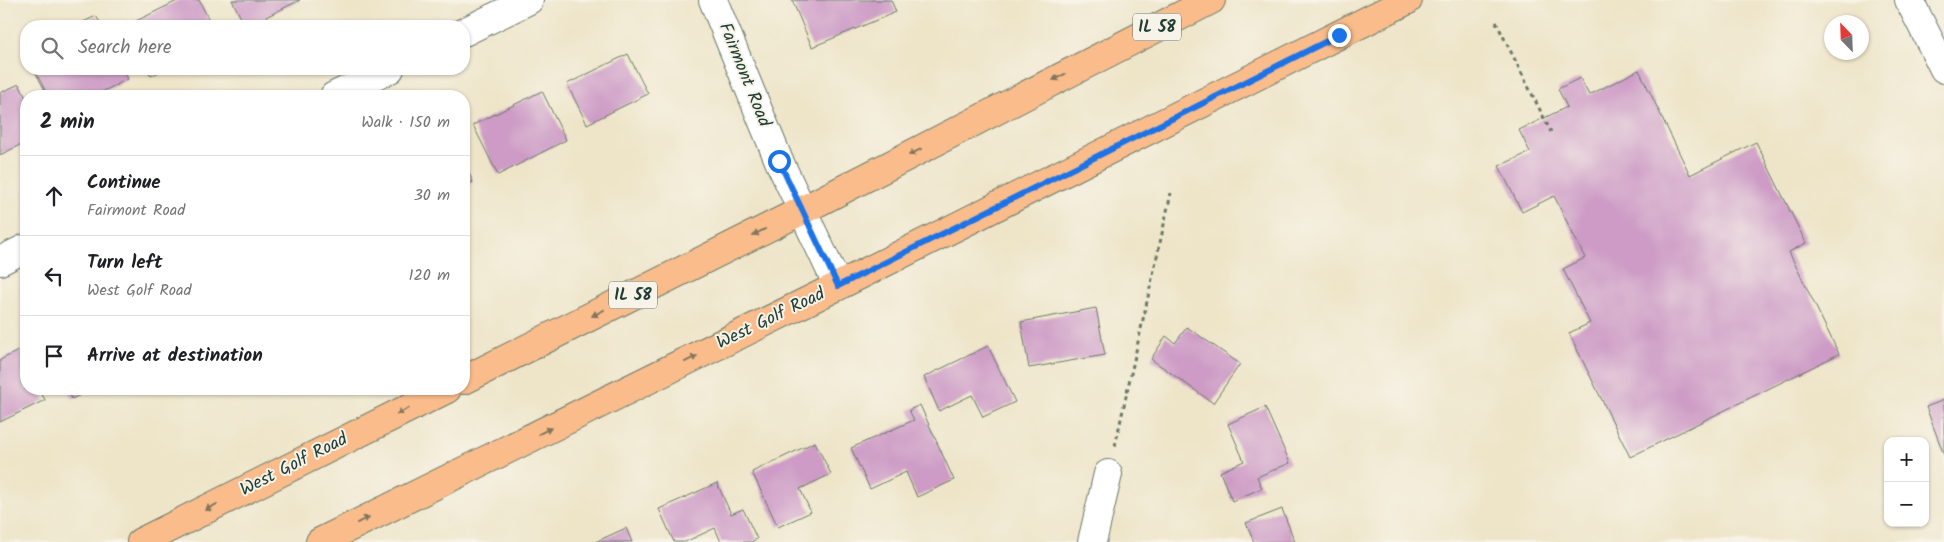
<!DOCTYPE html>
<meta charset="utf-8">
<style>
:root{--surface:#fff;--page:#f6f6f6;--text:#202124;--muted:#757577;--line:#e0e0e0}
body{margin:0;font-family:Kalam,sans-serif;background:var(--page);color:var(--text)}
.controls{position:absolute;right:15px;bottom:15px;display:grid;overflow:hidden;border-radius:10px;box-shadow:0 1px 4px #0004}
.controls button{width:45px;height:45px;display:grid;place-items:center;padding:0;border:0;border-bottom:1px solid var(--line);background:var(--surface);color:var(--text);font:25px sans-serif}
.compass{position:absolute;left:1824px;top:15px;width:45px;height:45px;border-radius:50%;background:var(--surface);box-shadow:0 1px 4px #0004;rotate:337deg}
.stop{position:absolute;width:15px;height:15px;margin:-11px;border:4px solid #1a73e8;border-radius:50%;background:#fff}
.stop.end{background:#1a73e8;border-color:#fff;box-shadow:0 1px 5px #0008}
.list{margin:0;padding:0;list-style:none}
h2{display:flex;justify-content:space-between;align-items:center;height:65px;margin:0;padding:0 20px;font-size:21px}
h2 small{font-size:16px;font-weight:400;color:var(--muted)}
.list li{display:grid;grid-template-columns:32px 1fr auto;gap:15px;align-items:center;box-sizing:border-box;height:80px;padding:0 20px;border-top:1px solid var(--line)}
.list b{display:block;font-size:19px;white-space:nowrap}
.list p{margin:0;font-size:16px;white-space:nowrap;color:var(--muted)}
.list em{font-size:16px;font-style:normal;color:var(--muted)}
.icon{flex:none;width:28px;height:28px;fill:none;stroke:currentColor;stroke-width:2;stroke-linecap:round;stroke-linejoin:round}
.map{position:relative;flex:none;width:1944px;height:542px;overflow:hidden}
.search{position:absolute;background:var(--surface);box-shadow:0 1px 4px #0004;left:20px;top:20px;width:450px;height:55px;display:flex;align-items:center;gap:12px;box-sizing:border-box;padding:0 18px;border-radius:20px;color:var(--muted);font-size:19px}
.panel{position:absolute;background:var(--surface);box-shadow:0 1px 4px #0004;left:20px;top:90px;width:450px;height:305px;border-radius:20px}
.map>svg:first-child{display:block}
</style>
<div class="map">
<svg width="1944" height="542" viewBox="0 0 1944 542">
<rect width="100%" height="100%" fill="#f7f3e8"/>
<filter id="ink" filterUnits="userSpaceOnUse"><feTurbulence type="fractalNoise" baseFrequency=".02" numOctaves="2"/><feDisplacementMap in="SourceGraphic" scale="10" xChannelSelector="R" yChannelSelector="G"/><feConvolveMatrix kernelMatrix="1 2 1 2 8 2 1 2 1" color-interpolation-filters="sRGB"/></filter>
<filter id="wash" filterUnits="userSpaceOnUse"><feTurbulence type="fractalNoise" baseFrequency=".0096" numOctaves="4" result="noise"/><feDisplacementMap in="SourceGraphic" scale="20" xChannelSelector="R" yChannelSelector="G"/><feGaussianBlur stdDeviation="1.12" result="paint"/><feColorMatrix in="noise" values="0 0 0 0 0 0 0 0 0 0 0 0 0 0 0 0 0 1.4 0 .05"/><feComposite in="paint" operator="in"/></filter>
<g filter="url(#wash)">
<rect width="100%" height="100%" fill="#eee5c9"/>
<g id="blocks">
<!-- building -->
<path fill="#cd9bc6" d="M179,0H199L212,26H126Z
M232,0H300L248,26H245Z
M792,0H891L896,12L812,47Z
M96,16L102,26H75Z
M628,54L648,94L587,124L567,84Z
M34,69H123L128,79L96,95V96H48Z
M147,69H165L151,76Z
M1639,70L1690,175L1756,142L1806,243L1789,252L1839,354L1630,457L1569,333L1590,323L1563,269L1585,258L1554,196L1522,212L1499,166L1530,152L1519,130L1567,107L1558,89L1580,78L1589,95Z
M19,84L26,98V142L0,155V93Z
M542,91L566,140L498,175L473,125Z
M464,163L473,182L464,186Z
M1096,308L1105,355L1029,368L1021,322Z
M1187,327L1240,364L1213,403L1151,359L1166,336L1175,343Z
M988,346L1015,402L983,417L972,395L939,411L924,377Z
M20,350L26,363V389H39L45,400L0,422V360Z
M67,389H92L72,399Z
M1944,400V455L1926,407Z
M920,405L954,480L917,497L906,472L870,489L851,448L914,420L909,410Z
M1265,407L1290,463L1257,477L1262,488L1232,501L1220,472L1244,461L1228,424Z
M815,442L831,474L800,489L811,512L778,527L752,472Z
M717,483L731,514L743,509L757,539L751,542H721L715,528L685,542H674L659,509Z
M1282,509L1295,542H1254L1246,523Z
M626,528L632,542H595Z"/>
</g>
</g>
<g filter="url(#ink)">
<use href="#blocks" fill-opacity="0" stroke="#677868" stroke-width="1"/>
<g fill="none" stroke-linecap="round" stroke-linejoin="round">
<defs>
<path id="minor" d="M713,0L779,161L838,286
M1909,0L1944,69
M464,32L529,0
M334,96L390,69
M0,261L26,248
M1092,542L1108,474"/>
<path id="major" d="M464,380L803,210L1211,0
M141,542L447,389
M320,542L838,286L1408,0"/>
</defs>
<!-- minor casing -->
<use href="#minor" stroke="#677868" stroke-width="30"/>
<!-- major casing -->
<use href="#major" stroke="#677868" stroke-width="30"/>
<!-- path -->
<path stroke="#677868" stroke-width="3" stroke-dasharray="4 4" stroke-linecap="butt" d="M1496,22L1551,132
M1115,446L1171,193"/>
<!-- minor -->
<use href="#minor" stroke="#fff" stroke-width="28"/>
<!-- major -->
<use href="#major" stroke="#fabc8b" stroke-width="28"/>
</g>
<!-- one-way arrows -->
<defs><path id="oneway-solid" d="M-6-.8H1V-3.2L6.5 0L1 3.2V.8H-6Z" transform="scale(1.25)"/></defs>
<g fill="#82765b">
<use href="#oneway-solid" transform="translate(1059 77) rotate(153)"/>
<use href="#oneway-solid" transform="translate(915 152) rotate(153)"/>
<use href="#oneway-solid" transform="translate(759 232) rotate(153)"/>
<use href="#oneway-solid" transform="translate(598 313) rotate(153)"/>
<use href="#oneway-solid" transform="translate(691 359) rotate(-26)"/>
<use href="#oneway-solid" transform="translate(403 411) rotate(153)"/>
<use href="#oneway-solid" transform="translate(545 431) rotate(-26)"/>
<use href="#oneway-solid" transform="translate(211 507) rotate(153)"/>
<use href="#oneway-solid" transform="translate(363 520) rotate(-26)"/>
</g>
</g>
<g fill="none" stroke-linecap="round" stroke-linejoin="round" filter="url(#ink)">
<!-- route -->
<path stroke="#1a73e8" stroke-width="6" d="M779,161L838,286L1339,35"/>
</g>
<g text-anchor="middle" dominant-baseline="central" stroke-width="4" stroke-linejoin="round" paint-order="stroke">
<!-- shield labels -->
<g fill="#f7f3e8" stroke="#60746a" stroke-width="1">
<rect x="1133" y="13.5" width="48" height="27" rx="4"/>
<rect x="609" y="281.5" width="48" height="27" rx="4"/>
</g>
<g font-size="16" font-weight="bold" fill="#1f3d34">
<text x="1157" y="27">IL 58</text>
<text x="633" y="295">IL 58</text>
</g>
<!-- street labels -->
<g font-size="18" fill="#1f3d34" stroke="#f7f3e8">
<text transform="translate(744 75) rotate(68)">Fairmont Road</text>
<text transform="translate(771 319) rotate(-26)">West Golf Road</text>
<text transform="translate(294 465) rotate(-27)">West Golf Road</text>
</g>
</g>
</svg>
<div class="controls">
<button>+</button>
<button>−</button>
</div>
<svg class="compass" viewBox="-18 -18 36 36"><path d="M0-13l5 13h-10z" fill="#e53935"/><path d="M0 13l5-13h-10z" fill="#757577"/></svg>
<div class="stop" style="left:779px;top:161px"></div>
<div class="stop end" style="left:1339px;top:35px"></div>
<div class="search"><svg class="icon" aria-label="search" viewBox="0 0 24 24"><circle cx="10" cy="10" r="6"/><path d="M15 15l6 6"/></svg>Search here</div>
<section class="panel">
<h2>2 min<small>Walk · 150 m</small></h2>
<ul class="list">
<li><svg class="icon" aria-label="ahead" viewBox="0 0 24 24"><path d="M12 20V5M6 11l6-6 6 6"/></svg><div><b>Continue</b><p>Fairmont Road</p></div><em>30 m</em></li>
<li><svg class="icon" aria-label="left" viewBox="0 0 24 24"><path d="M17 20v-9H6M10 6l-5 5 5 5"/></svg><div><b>Turn left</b><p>West Golf Road</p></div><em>120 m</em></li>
<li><svg class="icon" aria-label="arrive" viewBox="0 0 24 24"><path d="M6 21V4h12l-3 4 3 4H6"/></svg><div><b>Arrive at destination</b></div></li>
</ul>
</section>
</div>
